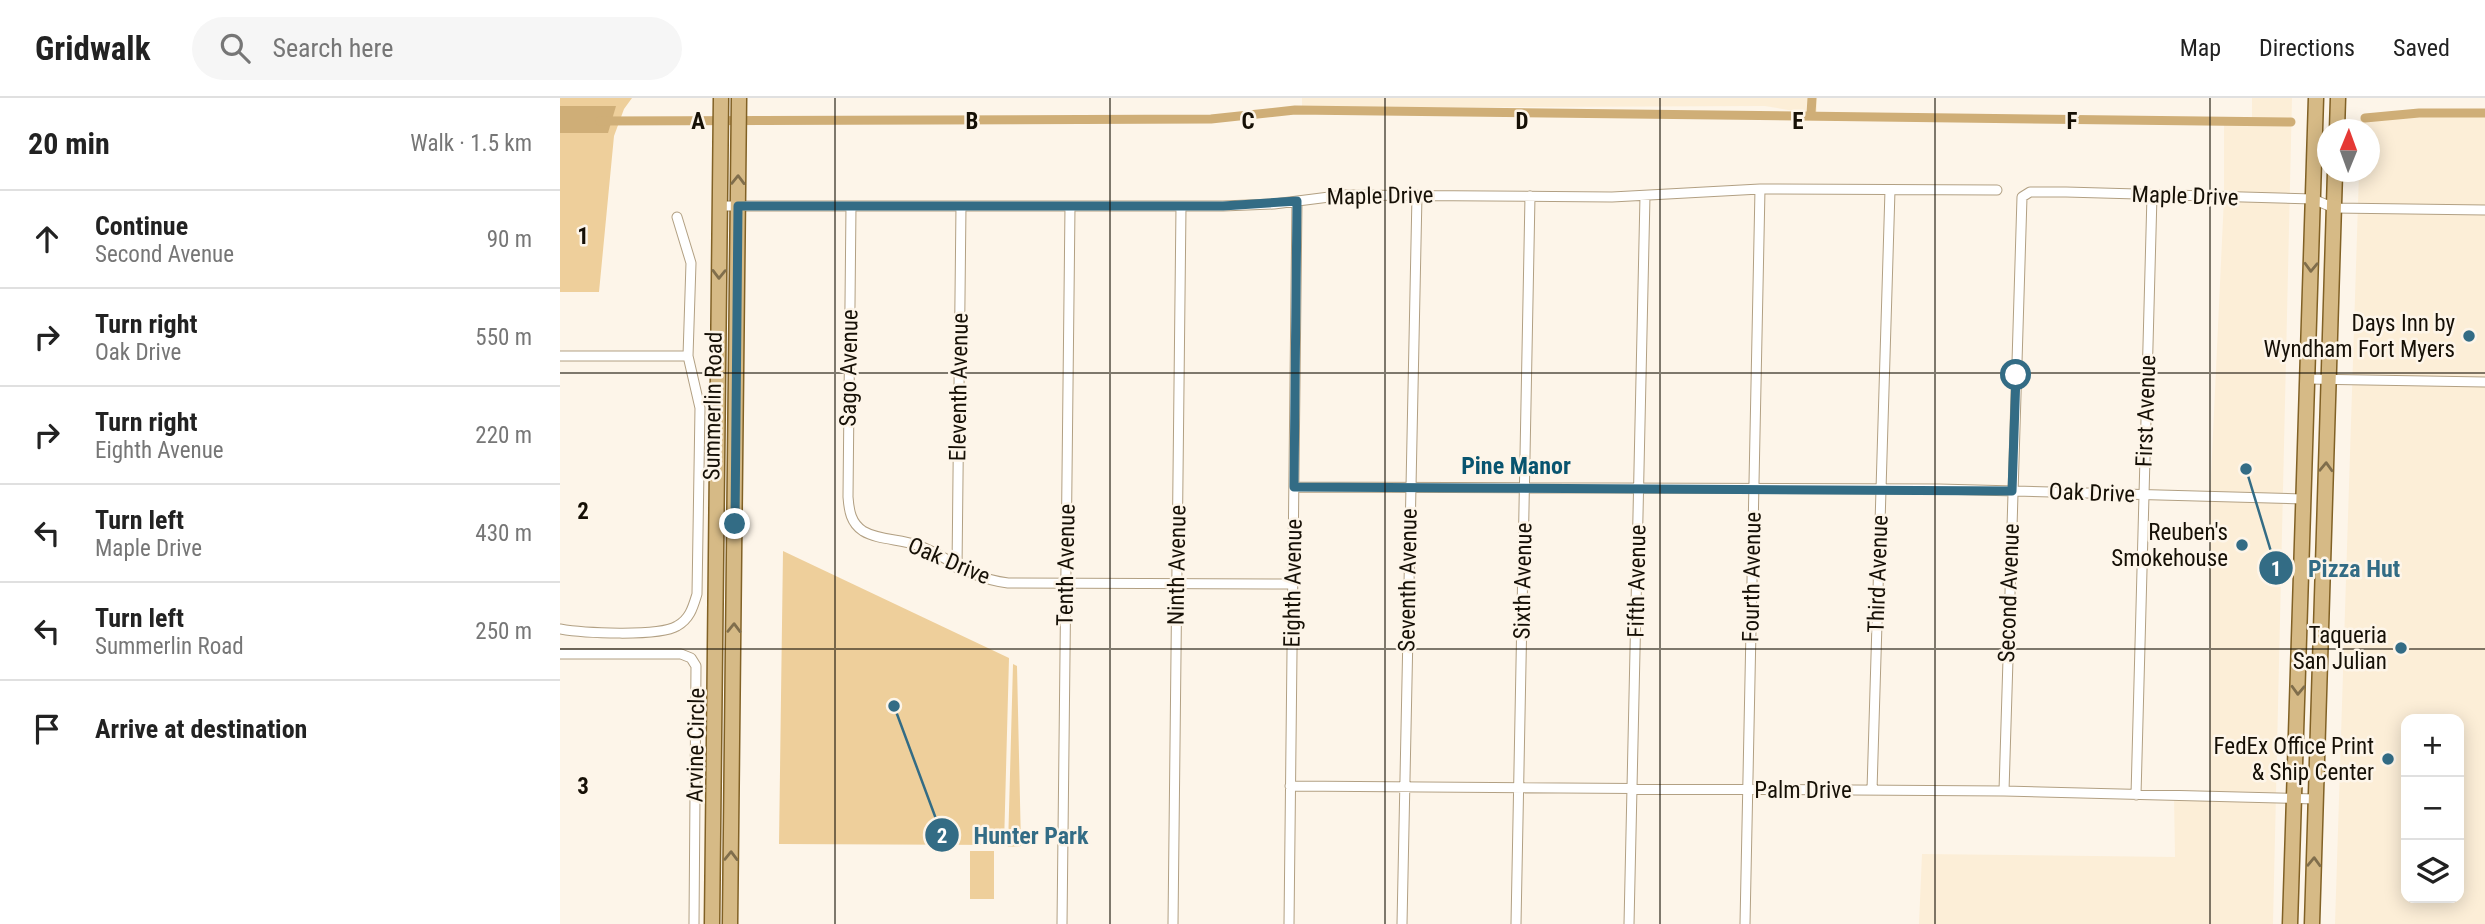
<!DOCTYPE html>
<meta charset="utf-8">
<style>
:root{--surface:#fff;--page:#f6f6f6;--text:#222;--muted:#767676;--line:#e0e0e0}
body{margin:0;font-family:"Roboto Condensed",sans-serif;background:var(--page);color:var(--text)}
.controls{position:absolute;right:21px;bottom:21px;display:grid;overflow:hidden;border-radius:14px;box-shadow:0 4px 18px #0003}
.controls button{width:63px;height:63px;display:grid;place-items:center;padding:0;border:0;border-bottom:2px solid var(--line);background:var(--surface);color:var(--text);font:35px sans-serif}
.compass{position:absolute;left:1757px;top:21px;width:63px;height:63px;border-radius:50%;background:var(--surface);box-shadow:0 4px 18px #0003;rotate:1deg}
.stop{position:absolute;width:21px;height:21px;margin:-16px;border:5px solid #336c85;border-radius:50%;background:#fff}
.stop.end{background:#336c85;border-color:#fff;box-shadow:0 2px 7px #0008}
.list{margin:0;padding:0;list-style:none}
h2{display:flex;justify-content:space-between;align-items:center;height:91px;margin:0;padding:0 28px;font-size:30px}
h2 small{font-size:23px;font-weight:400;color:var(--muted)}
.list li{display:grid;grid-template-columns:46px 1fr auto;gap:21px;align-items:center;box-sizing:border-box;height:98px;padding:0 28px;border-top:2px solid var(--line)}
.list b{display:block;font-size:26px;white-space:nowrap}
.list p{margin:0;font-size:23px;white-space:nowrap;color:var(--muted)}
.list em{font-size:23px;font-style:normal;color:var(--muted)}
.icon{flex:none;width:38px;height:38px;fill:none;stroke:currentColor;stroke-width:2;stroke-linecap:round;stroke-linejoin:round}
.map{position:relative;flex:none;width:1925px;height:826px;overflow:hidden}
header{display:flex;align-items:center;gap:42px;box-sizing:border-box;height:98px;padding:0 35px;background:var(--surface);border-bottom:2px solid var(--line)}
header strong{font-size:33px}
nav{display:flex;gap:38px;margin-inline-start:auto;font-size:24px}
.search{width:490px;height:63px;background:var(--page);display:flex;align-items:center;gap:18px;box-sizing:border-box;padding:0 24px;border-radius:38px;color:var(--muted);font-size:26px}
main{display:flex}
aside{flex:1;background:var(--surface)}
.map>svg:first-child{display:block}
</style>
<header>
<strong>Gridwalk</strong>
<div class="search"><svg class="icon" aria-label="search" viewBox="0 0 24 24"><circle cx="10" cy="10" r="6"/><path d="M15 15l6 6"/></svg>Search here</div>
<nav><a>Map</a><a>Directions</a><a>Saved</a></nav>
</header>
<main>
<aside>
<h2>20 min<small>Walk · 1.5 km</small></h2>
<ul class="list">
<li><svg class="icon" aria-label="ahead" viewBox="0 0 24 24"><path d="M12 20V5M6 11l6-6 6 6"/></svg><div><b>Continue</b><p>Second Avenue</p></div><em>90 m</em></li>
<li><svg class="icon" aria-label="right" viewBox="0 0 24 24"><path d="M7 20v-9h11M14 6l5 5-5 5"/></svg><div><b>Turn right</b><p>Oak Drive</p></div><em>550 m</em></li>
<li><svg class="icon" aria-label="right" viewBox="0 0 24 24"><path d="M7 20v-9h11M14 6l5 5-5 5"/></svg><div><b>Turn right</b><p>Eighth Avenue</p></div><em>220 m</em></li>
<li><svg class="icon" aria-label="left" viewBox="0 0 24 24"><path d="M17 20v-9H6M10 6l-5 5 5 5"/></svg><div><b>Turn left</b><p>Maple Drive</p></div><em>430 m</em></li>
<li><svg class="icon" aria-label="left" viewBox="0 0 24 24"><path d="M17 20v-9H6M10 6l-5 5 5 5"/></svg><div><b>Turn left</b><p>Summerlin Road</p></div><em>250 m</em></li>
<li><svg class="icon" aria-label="arrive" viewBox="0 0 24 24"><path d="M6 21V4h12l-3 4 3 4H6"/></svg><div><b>Arrive at destination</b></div></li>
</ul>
</aside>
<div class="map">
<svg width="1925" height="826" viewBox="0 0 1925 826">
<rect width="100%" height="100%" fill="#fdf5e9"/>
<!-- built -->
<path fill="#fceed7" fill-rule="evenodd" d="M742,0H1257V15L1247,19L1246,15L1205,8L742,10Z
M1692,0H1732L1713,826H1359L1362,756L1615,759L1614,698H1650V400L1664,100V25H1692Z
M1925,17V826H1775L1799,74H1810V32L1800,31V21ZM1846,621H1899V800H1846Z"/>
<!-- green -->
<path fill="#eecf9b" d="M0,0H72L64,11L54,38L39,194H0Z
M223,453L449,560L444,747L219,746Z
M453,566L457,568L461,748L448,749Z
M410,753H434V801H410Z"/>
<!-- water -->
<path fill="#cfae77" d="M0,8H56L48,35H0Z"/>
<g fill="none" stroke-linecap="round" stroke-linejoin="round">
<!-- canal -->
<path stroke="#cfae77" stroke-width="9" d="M1251,16L1252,0
M1805,20L1859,15H1925
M40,23L651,21L735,12L1731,24"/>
<defs>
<path id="minor" d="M160,108H663L714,106L785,97L1052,99L1200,91L1437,92
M291,108L288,399C289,413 291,425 303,433C318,442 340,441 357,447C393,460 403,479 448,485L733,486
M0,258H128
M1747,281L1925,284
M734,389L1379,391L1743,401
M397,470L401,108
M0,531C21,535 99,539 117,528C130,521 133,509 137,496L140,310L128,258L131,165L117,119
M0,556H121L131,560L136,568L134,826
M730,688L1444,693L1756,701
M1312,692L1330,92
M1444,693L1462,99L1470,94H1506L1753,101L1774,110L1925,112
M1576,697L1592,97
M502,826L510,109
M613,826L621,109
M729,826L737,103
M842,826L857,97
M956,826L970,98
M1069,826L1085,98
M1185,826L1200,91"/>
<path id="primary" d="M1777,32L1778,0
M152,826L161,0
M170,826L179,0
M1730,826L1756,0
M1752,826L1775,74"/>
</defs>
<!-- minor casing -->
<use href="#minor" stroke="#b2a083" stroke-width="11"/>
<!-- primary casing -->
<use href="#primary" stroke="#816125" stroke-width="17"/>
<!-- minor -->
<use href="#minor" stroke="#fff" stroke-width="9"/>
<!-- primary -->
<use href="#primary" stroke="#d6ba86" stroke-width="14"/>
</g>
<!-- one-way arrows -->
<defs><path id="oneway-chevron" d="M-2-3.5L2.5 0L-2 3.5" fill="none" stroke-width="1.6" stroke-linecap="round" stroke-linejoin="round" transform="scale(1.75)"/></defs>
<g stroke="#806e4c">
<use href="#oneway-chevron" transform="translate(178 82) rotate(-89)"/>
<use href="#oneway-chevron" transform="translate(1751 169) rotate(92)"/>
<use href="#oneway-chevron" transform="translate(159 176) rotate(91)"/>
<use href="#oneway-chevron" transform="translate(1766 369) rotate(-88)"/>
<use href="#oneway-chevron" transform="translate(174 530) rotate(-89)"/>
<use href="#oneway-chevron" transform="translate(1738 592) rotate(92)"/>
<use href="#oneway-chevron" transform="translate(171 758) rotate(-89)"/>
<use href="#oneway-chevron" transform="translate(1754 764) rotate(-88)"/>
</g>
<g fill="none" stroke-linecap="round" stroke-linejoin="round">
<!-- route -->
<path stroke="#336c85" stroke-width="9" d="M175,426L178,108H663L737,103L734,389L1452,393L1456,277"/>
</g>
<!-- grid -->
<path fill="none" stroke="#161006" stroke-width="2" stroke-opacity="0.55" d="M275,0V826M550,0V826M825,0V826M1100,0V826M1375,0V826M1650,0V826M0,275H1925M0,551H1925"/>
<!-- markers -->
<g fill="#336c85" stroke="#fdf5e9" stroke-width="2.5">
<circle cx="1909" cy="238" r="7"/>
<circle cx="1682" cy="447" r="7"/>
<circle cx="1841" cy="550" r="7"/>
<circle cx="1828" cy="661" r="7"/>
</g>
<g text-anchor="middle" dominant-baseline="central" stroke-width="5" stroke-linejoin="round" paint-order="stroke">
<!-- street labels -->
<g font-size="23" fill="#161006" stroke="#fdf5e9">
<text transform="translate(820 98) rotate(-1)">Maple Drive</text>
<text transform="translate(1625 98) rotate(2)">Maple Drive</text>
<text transform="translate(289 270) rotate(-89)">Sago Avenue</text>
<text transform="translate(399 289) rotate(-89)">Eleventh Avenue</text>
<text transform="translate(153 308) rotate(-89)">Summerlin Road</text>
<text transform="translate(1586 313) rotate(-88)">First Avenue</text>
<text transform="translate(1532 395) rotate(2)">Oak Drive</text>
<text transform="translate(389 463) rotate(23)">Oak Drive</text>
<text transform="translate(506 467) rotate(-89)">Tenth Avenue</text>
<text transform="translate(617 467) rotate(-89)">Ninth Avenue</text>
<text transform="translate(1318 476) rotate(-88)">Third Avenue</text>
<text transform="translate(1192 479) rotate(-89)">Fourth Avenue</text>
<text transform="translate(848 482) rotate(-89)">Seventh Avenue</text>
<text transform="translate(963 483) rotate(-89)">Sixth Avenue</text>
<text transform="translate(1077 483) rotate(-89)">Fifth Avenue</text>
<text transform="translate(733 485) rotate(-89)">Eighth Avenue</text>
<text transform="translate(1449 495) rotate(-88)">Second Avenue</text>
<text transform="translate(136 647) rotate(-89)">Arvine Circle</text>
<text x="1243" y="692">Palm Drive</text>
</g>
<!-- poi labels -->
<g font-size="23" fill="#161006" stroke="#fdf5e9" text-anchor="end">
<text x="1895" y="225">Days Inn by<tspan x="1895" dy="26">Wyndham Fort Myers</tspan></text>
<text x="1668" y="434">Reuben's<tspan x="1668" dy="26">Smokehouse</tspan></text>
<text x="1827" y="537">Taqueria<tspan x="1827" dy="26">San Julian</tspan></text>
<text x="1814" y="648">FedEx Office Print<tspan x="1814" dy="26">&amp; Ship Center</tspan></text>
</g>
<!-- neighbourhood labels -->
<g font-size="24" font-weight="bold" fill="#08546f" stroke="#fdf5e9">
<text x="956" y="368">Pine Manor</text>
</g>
</g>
<g font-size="23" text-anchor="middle" font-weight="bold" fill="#161006" stroke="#fdf5e9" stroke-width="5" stroke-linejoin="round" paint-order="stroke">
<text x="138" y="31">A</text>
<text x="412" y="31">B</text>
<text x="688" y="31">C</text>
<text x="962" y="31">D</text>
<text x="1238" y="31">E</text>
<text x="1512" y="31">F</text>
<text x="23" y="146">1</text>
<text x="23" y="421">2</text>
<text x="23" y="696">3</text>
</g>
<!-- callouts -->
<path fill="none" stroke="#336c85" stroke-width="2.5" d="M1686 371L1716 470M334 608L382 737"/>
<g fill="#336c85" stroke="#fdf5e9" stroke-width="2.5">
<circle cx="1686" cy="371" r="7"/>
<circle cx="334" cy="608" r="7"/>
<circle cx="1716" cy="470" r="18"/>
<circle cx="382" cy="737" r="18"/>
</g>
<g font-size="21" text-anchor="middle" font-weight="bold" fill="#fff">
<text x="1716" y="478">1</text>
<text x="382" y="745">2</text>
</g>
<g font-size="24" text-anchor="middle" font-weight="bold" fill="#336c85" stroke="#fdf5e9" stroke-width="5" stroke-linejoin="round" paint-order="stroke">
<text x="1794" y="479">Pizza Hut</text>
<text x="471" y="746">Hunter Park</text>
</g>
</svg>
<div class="controls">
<button>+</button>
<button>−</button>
<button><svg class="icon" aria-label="layers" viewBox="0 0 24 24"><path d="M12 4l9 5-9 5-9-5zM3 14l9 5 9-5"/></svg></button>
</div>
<svg class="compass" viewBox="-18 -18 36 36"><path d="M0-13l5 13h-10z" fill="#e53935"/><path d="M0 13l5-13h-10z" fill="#767676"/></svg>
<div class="stop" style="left:1456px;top:277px"></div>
<div class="stop end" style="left:175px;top:426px"></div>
</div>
</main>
